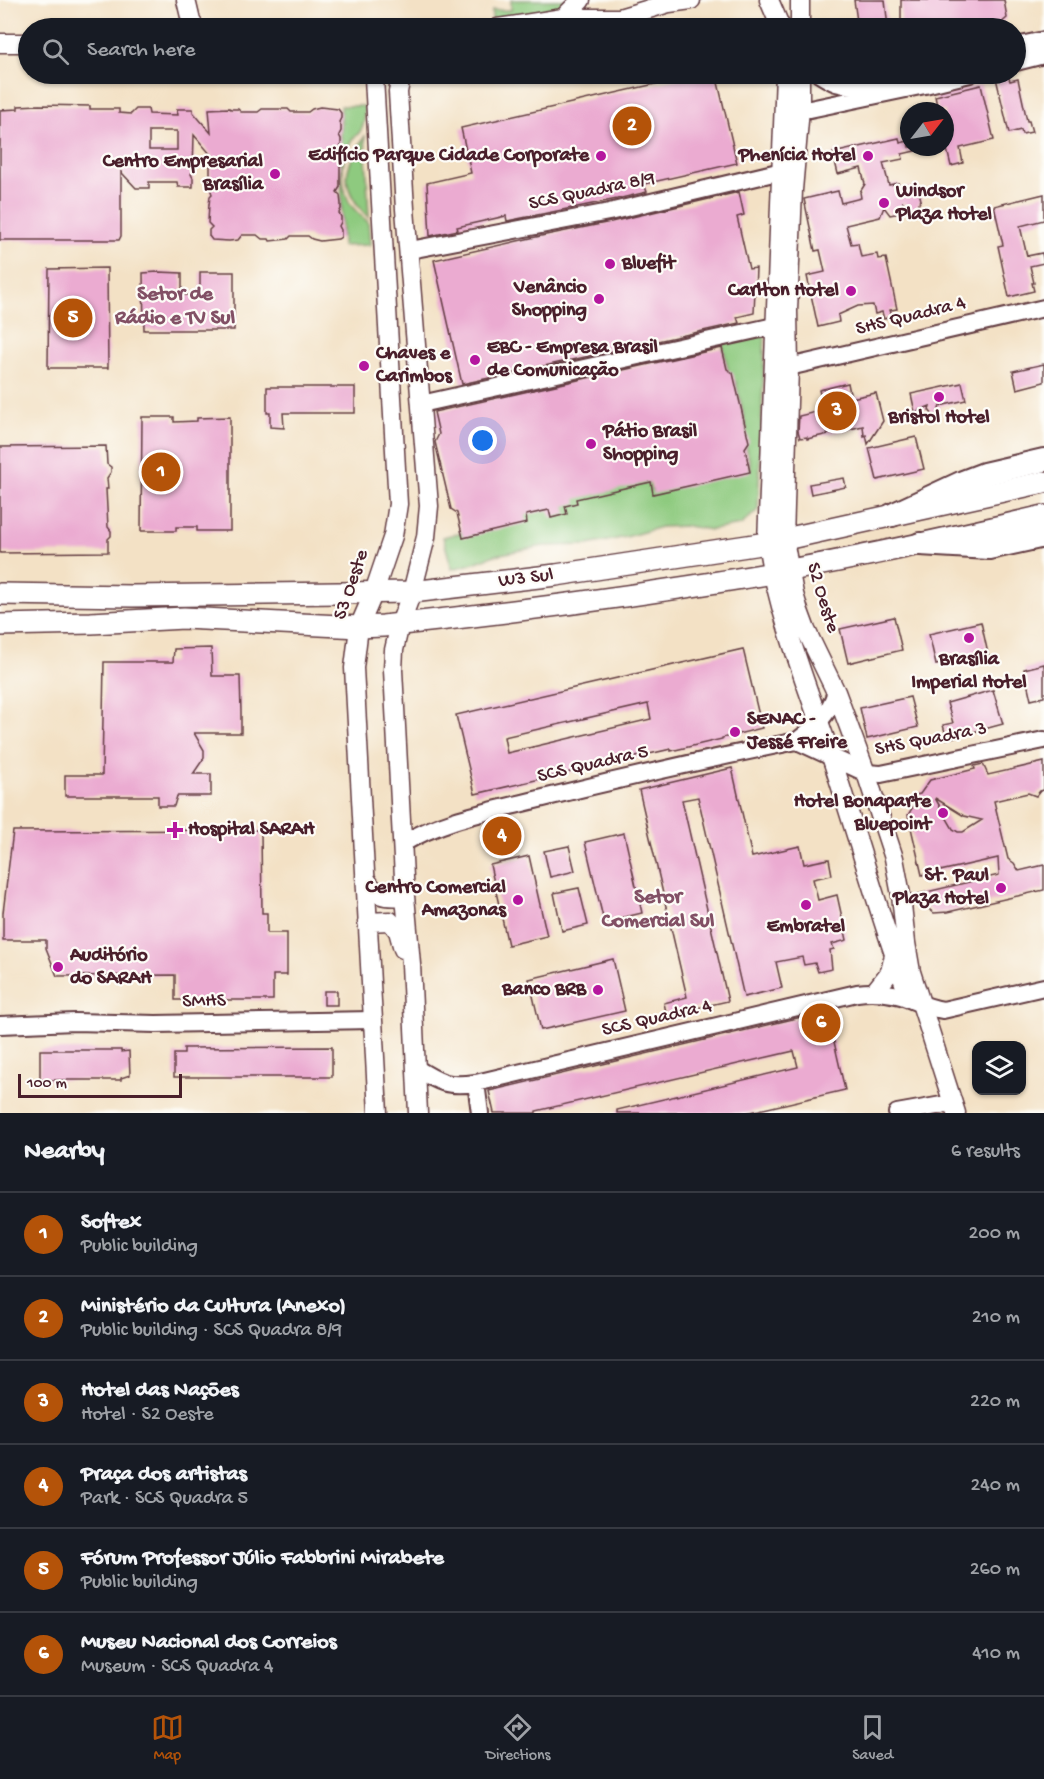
<!DOCTYPE html>
<meta charset="utf-8">
<style>
:root{--surface:#171b24;--page:#20242c;--text:#f1f3f6;--muted:#9ea1a6;--line:#363941;--accent:#b45309}
body{margin:0;font-family:"Gochi Hand",sans-serif;background:var(--page);color:var(--text)}
.controls{position:absolute;right:18px;bottom:18px;display:grid;overflow:hidden;border-radius:12px;box-shadow:0 2px 4px #0004}
.controls button{width:54px;height:54px;display:grid;place-items:center;padding:0;border:0;border-bottom:2px solid var(--line);background:var(--surface);color:var(--text);font:30px sans-serif}
.compass{position:absolute;left:900px;top:102px;width:54px;height:54px;border-radius:50%;background:var(--surface);box-shadow:0 2px 4px #0004;rotate:59deg}
.scale{position:absolute;left:18px;bottom:15px;width:164px;box-sizing:border-box;padding-left:6px;border:3px solid #4a1f2b;border-top:0;font-size:16px;line-height:21px;white-space:nowrap;color:#4a1f2b;-webkit-text-stroke:4px #fdfcf7;paint-order:stroke}
.you{position:absolute;left:483px;top:441px;width:21px;height:21px;margin:-15px;border:4px solid #fff;border-radius:50%;background:#1a73e8;box-shadow:0 0 0 9px #1a73e833}
.badge{display:grid;place-items:center;width:39px;height:39px;border-radius:50%;background:var(--accent);color:#fff;font-size:20px;font-weight:700}
.pin{position:absolute;translate:-50% -50%;border:3px solid #fff;box-shadow:0 2px 6px #0006}
.list{margin:0;padding:0;list-style:none}
h2{display:flex;justify-content:space-between;align-items:center;height:78px;margin:0;padding:0 24px;font-size:26px}
h2 small{font-size:20px;font-weight:400;color:var(--muted)}
.list li{display:grid;grid-template-columns:39px 1fr auto;gap:18px;align-items:center;box-sizing:border-box;height:84px;padding:0 24px;border-top:2px solid var(--line)}
.list b{display:block;font-size:22px;white-space:nowrap}
.list p{margin:0;font-size:20px;white-space:nowrap;color:var(--muted)}
.list em{font-size:20px;font-style:normal;color:var(--muted)}
.icon{flex:none;width:33px;height:33px;fill:none;stroke:currentColor;stroke-width:2;stroke-linecap:round;stroke-linejoin:round}
.map{position:relative;flex:none;width:1044px;height:1113px;overflow:hidden}
.search{position:absolute;background:var(--surface);box-shadow:0 2px 4px #0004;left:18px;right:18px;top:18px;height:66px;display:flex;align-items:center;gap:15px;box-sizing:border-box;padding:0 21px;border-radius:33px;color:var(--muted);font-size:22px}
.sheet{height:582px;background:var(--surface)}
nav{display:flex;justify-content:space-around;align-items:center;box-sizing:border-box;height:84px;border-top:2px solid var(--line);background:var(--surface);font-size:16px;color:var(--muted)}
nav a{display:grid;justify-items:center;gap:3px}
nav .on{color:var(--accent)}
.map>svg:first-child{display:block}
</style>
<div class="map">
<svg width="1044" height="1113" viewBox="0 0 1044 1113">
<rect width="100%" height="100%" fill="#fdfcf7"/>
<filter id="ink" filterUnits="userSpaceOnUse"><feTurbulence type="fractalNoise" baseFrequency=".0167" numOctaves="2"/><feDisplacementMap in="SourceGraphic" scale="12" xChannelSelector="R" yChannelSelector="G"/><feConvolveMatrix kernelMatrix="1 2 1 2 8 2 1 2 1" color-interpolation-filters="sRGB"/></filter>
<filter id="wash" filterUnits="userSpaceOnUse"><feTurbulence type="fractalNoise" baseFrequency=".008" numOctaves="4" result="noise"/><feDisplacementMap in="SourceGraphic" scale="24" xChannelSelector="R" yChannelSelector="G"/><feGaussianBlur stdDeviation="1.35" result="paint"/><feColorMatrix in="noise" values="0 0 0 0 0 0 0 0 0 0 0 0 0 0 0 0 0 1.4 0 .05"/><feComposite in="paint" operator="in"/></filter>
<g filter="url(#wash)">
<rect width="100%" height="100%" fill="#f3e1c5"/>
<!-- green -->
<path fill="#8eca7f" stroke="#6c7455" stroke-width="1.5" d="M511,0H568L558,8L492,20V10H511Z
M341,106H364C364,116 366,125 359,133C356,136 352,138 350,143C341,161 340,184 349,202C353,210 362,216 368,222L370,245L342,246Z
M365,136L369,218C339,188 342,169 365,136Z
M765,331L758,510L741,525L711,530L687,526L661,527L626,537L588,545L544,546L495,555L471,564L452,569L443,537L522,517L529,503L641,479L649,483L651,490L751,469L744,436L747,430L736,382L730,379L722,341Z"/>
<g id="blocks">
<!-- building -->
<path fill="#ebabd1" fill-rule="evenodd" d="M854,0H885L888,28H858Z
M901,0H1004L1007,18L1000,24L1001,28H919L918,24L901,27Z
M699,74H716L737,163L644,184L647,192L617,199L507,221L506,216L457,227L458,230L430,236L427,183L471,173L461,128Z
M1008,75L1010,81L1018,79L1027,121H1029L1032,132L1022,134L1021,130L1009,133L996,78Z
M981,85L994,140L960,148L963,163L951,166L945,141V111H938L935,96Z
M39,105L90,106V109H119V113L131,114L136,109H148L149,114L178,115L177,109H193V112L211,133L209,109L229,108L231,109H238L241,112H258L262,109H288L291,112H308L312,109L320,107L338,109L341,113V118L339,122L341,126V131L339,135L341,139V144L340,153L337,156L340,160V187L337,192L340,195L341,204V209L339,213L341,217V222L339,226L341,230V237L338,239L320,241L312,239L308,236H291L288,239L270,241L269,239H262L257,235H242L238,240L229,241L212,240L209,236V230L212,227L208,223L209,203V205L210,196L212,194L210,188V160L212,156L194,135L193,171L191,174L193,178V187H178L177,182H149V188H136L121,172V236L119,240H0V110L18,109V106ZM149,131H177V150H149Z
M899,138L900,143L908,141L909,147H913L915,151L902,154L903,159L883,163L889,185L898,183L900,189L910,187L919,192L921,200L915,210L910,211L903,202L900,213L890,215L884,207L880,217L846,225L851,244L858,243L861,257L877,254L878,259L886,258L897,309L890,310L892,316L884,319L882,312L875,314L873,305L858,306L838,315L839,322L818,327L807,276L825,272L820,250L815,251L804,199L838,191L841,203L861,198L860,192L865,184L861,168L838,174L833,153Z
M739,192L744,215L737,217L749,269L756,268L754,313L737,317L739,323L462,384L434,260L531,238L611,222Z
M1044,194V220L1020,226L1027,256L1042,253L1044,263L1030,266L1034,283H1032L1034,291L1009,297L998,246L1003,245L994,206Z
M107,268L108,368H48L49,269Z
M158,272L182,273V295H200V272H234V330H144L143,273Z
M722,348L727,369L733,373L749,442L745,448L750,472L653,494L651,482L576,499L577,503L565,506L567,514L551,518L549,510L526,515L527,523L463,538L457,513L451,509L435,442L439,434L434,412Z
M1044,364V382L1017,389L1013,371Z
M848,383L851,398L876,393L883,421L868,444L866,435L864,436L863,426L807,439V437L800,438L798,431L799,416L824,410L819,390Z
M962,383L966,400L940,406L936,419L929,410L930,406L915,412L911,394Z
M267,387H355V413H283L284,428L270,427V413H267Z
M142,417H174V422L197,421V418L230,417V531H197V527H176V531H141Z
M916,437L924,469L877,480L869,448Z
M106,446L107,464L111,467V472L107,478L108,489H106L108,527L111,531V536L108,539V552L0,553V447Z
M844,478L846,487L811,494L809,484Z
M894,617L902,650L848,663L840,629Z
M981,622L988,654L993,659L976,664L978,655L936,665L929,634Z
M211,648L212,676H240L241,712V733H194L204,750V758L193,774H211V796H177L174,806H158V796H65V775H102L104,662H173L174,649Z
M743,649L762,728L722,738V739L671,751V749L475,794L456,715ZM648,704L651,719L507,753L504,737Z
M1044,664V697L1031,700L1024,669Z
M993,690L1003,724L947,739L943,725L953,723L947,703Z
M910,697L918,727L867,739L860,708Z
M1044,762V790L1040,791L1036,796L1028,793L994,801L1008,859L1014,863L1019,871L1044,865V890L948,912L934,913L926,907L921,909L918,894L999,875L998,858L922,875L908,815L917,800L915,795L920,794L930,780L975,769L974,766L983,764L988,775ZM935,798L964,816L982,820L963,832H958L953,829Z
M732,768L752,857L800,846L804,864L829,859L832,875L813,879L818,900L837,895L847,940L832,944L834,949L830,950L832,969L818,972L815,963L804,965L802,957L776,962L782,988L744,997L698,797L682,800L728,1001L679,1012L680,1019L668,1021L664,1003L687,997L639,790Z
M261,830L262,913H267V933H287V975H273V1000H175V975L57,976L46,948V940H3V913L13,831Z
M624,833L642,913L604,922L585,842Z
M569,846L575,871L550,877L544,851Z
M529,856L547,936L508,945L490,865Z
M579,888L588,925L562,931L554,893Z
M613,959L625,1011L541,1030L529,979Z
M324,991H337V1005H324Z
M827,1011L845,1090L746,1113H617V1110L798,1067L794,1051L536,1111V1113H494L489,1091Z
M332,1047V1077H174V1054H184V1048Z
M40,1050H121V1052L129,1051L130,1075L121,1078V1080H40Z"/>
</g>
</g>
<g filter="url(#ink)">
<use href="#blocks" fill-opacity="0" stroke="#633c42" stroke-width="1.5"/>
<g fill="none" stroke-linecap="round" stroke-linejoin="round">
<defs>
<path id="tertiary" d="M1016,46L1044,40
M1016,62L1044,55
M819,74C824,77 830,81 836,83C859,90 884,79 906,74
M800,109H810L925,85L970,74
M410,250L609,212L782,171
M789,367L1044,308
M421,404L774,326
M797,741L866,773L881,774L1044,740
M402,844C441,820 487,812 531,801C619,779 708,759 797,741C816,726 828,716 836,692
M0,1025L75,1022L156,1024L373,1020
M416,1068C440,1083 447,1087 476,1083L857,993C873,991 886,992 901,996C915,1001 928,1008 943,1010L1044,987
M476,1083L480,1113
M897,1113L942,1105"/>
<path id="secondary" d="M186,0L191,21L195,28
M769,0L781,28
M563,18L581,0
M498,28L563,18H619L669,3L691,0
M800,28V0
M0,43H28
M372,74L374,78L398,504L393,536L374,592L359,627L354,668L378,1113
M403,74L401,77L398,92L405,209L429,506L426,537L412,592L400,624L394,650L393,670L405,896L411,964L418,1113
M785,74L767,543C779,617 807,686 831,756C856,833 878,910 905,986
M800,74V109L793,190L788,311L789,367L784,540L794,594L799,611L806,630L836,692L866,773L894,858L901,895L906,943L911,972L956,1113
M365,877C376,897 383,898 405,896
M367,922L390,921L398,931L403,949
M875,991L890,972L894,955"/>
<path id="primary" d="M0,594L132,596L412,592L556,575L767,543L1044,482
M0,625L91,623L184,618L359,627L383,626C506,613 628,597 749,577C848,561 946,539 1044,516"/>
<path id="trunk" d="M892,515L963,482L984,474L1044,460
M920,544L989,548L1044,536"/>
</defs>
<!-- tertiary casing -->
<use href="#tertiary" stroke="#633c42" stroke-width="20"/>
<!-- secondary casing -->
<use href="#secondary" stroke="#633c42" stroke-width="21"/>
<!-- primary casing -->
<use href="#primary" stroke="#633c42" stroke-width="24"/>
<!-- trunk casing -->
<use href="#trunk" stroke="#633c42" stroke-width="26"/>
<!-- tertiary -->
<use href="#tertiary" stroke="#fff" stroke-width="16"/>
<!-- secondary -->
<use href="#secondary" stroke="#fff" stroke-width="18"/>
<!-- primary -->
<use href="#primary" stroke="#fff" stroke-width="21"/>
<!-- trunk -->
<use href="#trunk" stroke="#fff" stroke-width="22"/>
</g>
</g>
<!-- markers -->
<g fill="#b5179e" stroke="#fdfcf7" stroke-width="2">
<circle cx="601" cy="156" r="6"/>
<circle cx="868" cy="156" r="6"/>
<circle cx="275" cy="174" r="6"/>
<circle cx="884" cy="203" r="6"/>
<circle cx="610" cy="264" r="6"/>
<circle cx="851" cy="291" r="6"/>
<circle cx="599" cy="299" r="6"/>
<circle cx="475" cy="360" r="6"/>
<circle cx="364" cy="366" r="6"/>
<circle cx="939" cy="397" r="6"/>
<circle cx="591" cy="444" r="6"/>
<circle cx="969" cy="638" r="6"/>
<circle cx="735" cy="732" r="6"/>
<circle cx="943" cy="813" r="6"/>
<path d="M172 821h6v6h6v6h-6v6h-6v-6h-6v-6h6z"/>
<circle cx="1001" cy="888" r="6"/>
<circle cx="518" cy="900" r="6"/>
<circle cx="806" cy="905" r="6"/>
<circle cx="58" cy="967" r="6"/>
<circle cx="598" cy="990" r="6"/>
</g>
<g text-anchor="middle" dominant-baseline="central" stroke-width="4.5" stroke-linejoin="round" paint-order="stroke">
<!-- poi labels -->
<g font-size="20" font-weight="bold" fill="#4a1f2b" stroke="#fdfcf7" text-anchor="end">
<text x="589" y="156">Edifício Parque Cidade Corporate</text>
<text x="856" y="156">Phenícia Hotel</text>
<text x="263" y="162">Centro Empresarial<tspan x="263" dy="23">Brasília</tspan></text>
<text x="896" y="192" text-anchor="start">Windsor<tspan x="896" dy="23">Plaza Hotel</tspan></text>
<text x="622" y="264" text-anchor="start">Bluefit</text>
<text x="587" y="288">Venâncio<tspan x="587" dy="23">Shopping</tspan></text>
<text x="839" y="291">Carlton Hotel</text>
<text x="487" y="348" text-anchor="start">EBC - Empresa Brasil<tspan x="487" dy="23">de Comunicação</tspan></text>
<text x="376" y="354" text-anchor="start">Chaves e<tspan x="376" dy="23">Carimbos</tspan></text>
<text x="939" y="418" text-anchor="middle">Bristol Hotel</text>
<text x="603" y="432" text-anchor="start">Pátio Brasil<tspan x="603" dy="23">Shopping</tspan></text>
<text x="969" y="660" text-anchor="middle">Brasília<tspan x="969" dy="23">Imperial Hotel</tspan></text>
<text x="747" y="720" text-anchor="start">SENAC -<tspan x="747" dy="23">Jessé Freire</tspan></text>
<text x="931" y="802">Hotel Bonaparte<tspan x="931" dy="23">Bluepoint</tspan></text>
<text x="188" y="830" text-anchor="start">Hospital SARAH</text>
<text x="989" y="876">St. Paul<tspan x="989" dy="23">Plaza Hotel</tspan></text>
<text x="506" y="888">Centro Comercial<tspan x="506" dy="23">Amazonas</tspan></text>
<text x="806" y="927" text-anchor="middle">Embratel</text>
<text x="70" y="956" text-anchor="start">Auditório<tspan x="70" dy="23">do SARAH</tspan></text>
<text x="586" y="990">Banco BRB</text>
</g>
<!-- street labels -->
<g font-size="20" fill="#4a1f2b" stroke="#fdfcf7">
<text transform="translate(592 192) rotate(-12)">SCS Quadra 8/9</text>
<text transform="translate(911 317) rotate(-14)">SHS Quadra 4</text>
<text transform="translate(526 579) rotate(-7)">W3 Sul</text>
<text transform="translate(352 585) rotate(-71)">S3 Oeste</text>
<text transform="translate(822 598) rotate(73)">S2 Oeste</text>
<text transform="translate(931 740) rotate(-11)">SHS Quadra 3</text>
<text transform="translate(593 765) rotate(-13)">SCS Quadra 5</text>
<text transform="translate(204 1002) rotate(-1)">SMHS</text>
<text transform="translate(657 1019) rotate(-13)">SCS Quadra 4</text>
</g>
<!-- neighbourhood labels -->
<g font-size="21" font-weight="bold" fill="#825065" stroke="#fdfcf7">
<text x="175" y="295">Setor de<tspan x="175" dy="24">Rádio e TV Sul</tspan></text>
<text x="658" y="898">Setor<tspan x="658" dy="24">Comercial Sul</tspan></text>
</g>
</g>
</svg>
<div class="controls">
<button><svg class="icon" aria-label="layers" viewBox="0 0 24 24"><path d="M12 4l9 5-9 5-9-5zM3 14l9 5 9-5"/></svg></button>
</div>
<svg class="compass" viewBox="-18 -18 36 36"><path d="M0-13l5 13h-10z" fill="#e53935"/><path d="M0 13l5-13h-10z" fill="#9ea1a6"/></svg>
<div class="scale">100 m</div>
<div class="you"></div>
<div class="pin badge" style="left:161px;top:472px">1</div>
<div class="pin badge" style="left:632px;top:126px">2</div>
<div class="pin badge" style="left:837px;top:411px">3</div>
<div class="pin badge" style="left:502px;top:836px">4</div>
<div class="pin badge" style="left:73px;top:318px">5</div>
<div class="pin badge" style="left:821px;top:1023px">6</div>
<div class="search"><svg class="icon" aria-label="search" viewBox="0 0 24 24"><circle cx="10" cy="10" r="6"/><path d="M15 15l6 6"/></svg>Search here</div>
</div>
<section class="sheet">
<h2>Nearby<small>6 results</small></h2>
<ul class="list">
<li><span class="badge">1</span><div><b>Softex</b><p>Public building</p></div><em>200 m</em></li>
<li><span class="badge">2</span><div><b>Ministério da Cultura (Anexo)</b><p>Public building · SCS Quadra 8/9</p></div><em>210 m</em></li>
<li><span class="badge">3</span><div><b>Hotel das Nações</b><p>Hotel · S2 Oeste</p></div><em>220 m</em></li>
<li><span class="badge">4</span><div><b>Praça dos artistas</b><p>Park · SCS Quadra 5</p></div><em>240 m</em></li>
<li><span class="badge">5</span><div><b>Fórum Professor Júlio Fabbrini Mirabete</b><p>Public building</p></div><em>260 m</em></li>
<li><span class="badge">6</span><div><b>Museu Nacional dos Correios</b><p>Museum · SCS Quadra 4</p></div><em>410 m</em></li>
</ul>
</section>
<nav>
<a class="on"><svg class="icon" aria-label="map" viewBox="0 0 24 24"><path d="M3 6l6-2 6 2 6-2v14l-6 2-6-2-6 2zM9 4v14M15 6v14"/></svg>Map</a>
<a><svg class="icon" aria-label="directions" viewBox="0 0 24 24"><path d="M12 3l9 9-9 9-9-9zM9 14v-3h6M13 9l2 2-2 2"/></svg>Directions</a>
<a><svg class="icon" aria-label="saved" viewBox="0 0 24 24"><path d="M7 4h10v16l-5-4-5 4z"/></svg>Saved</a>
</nav>
